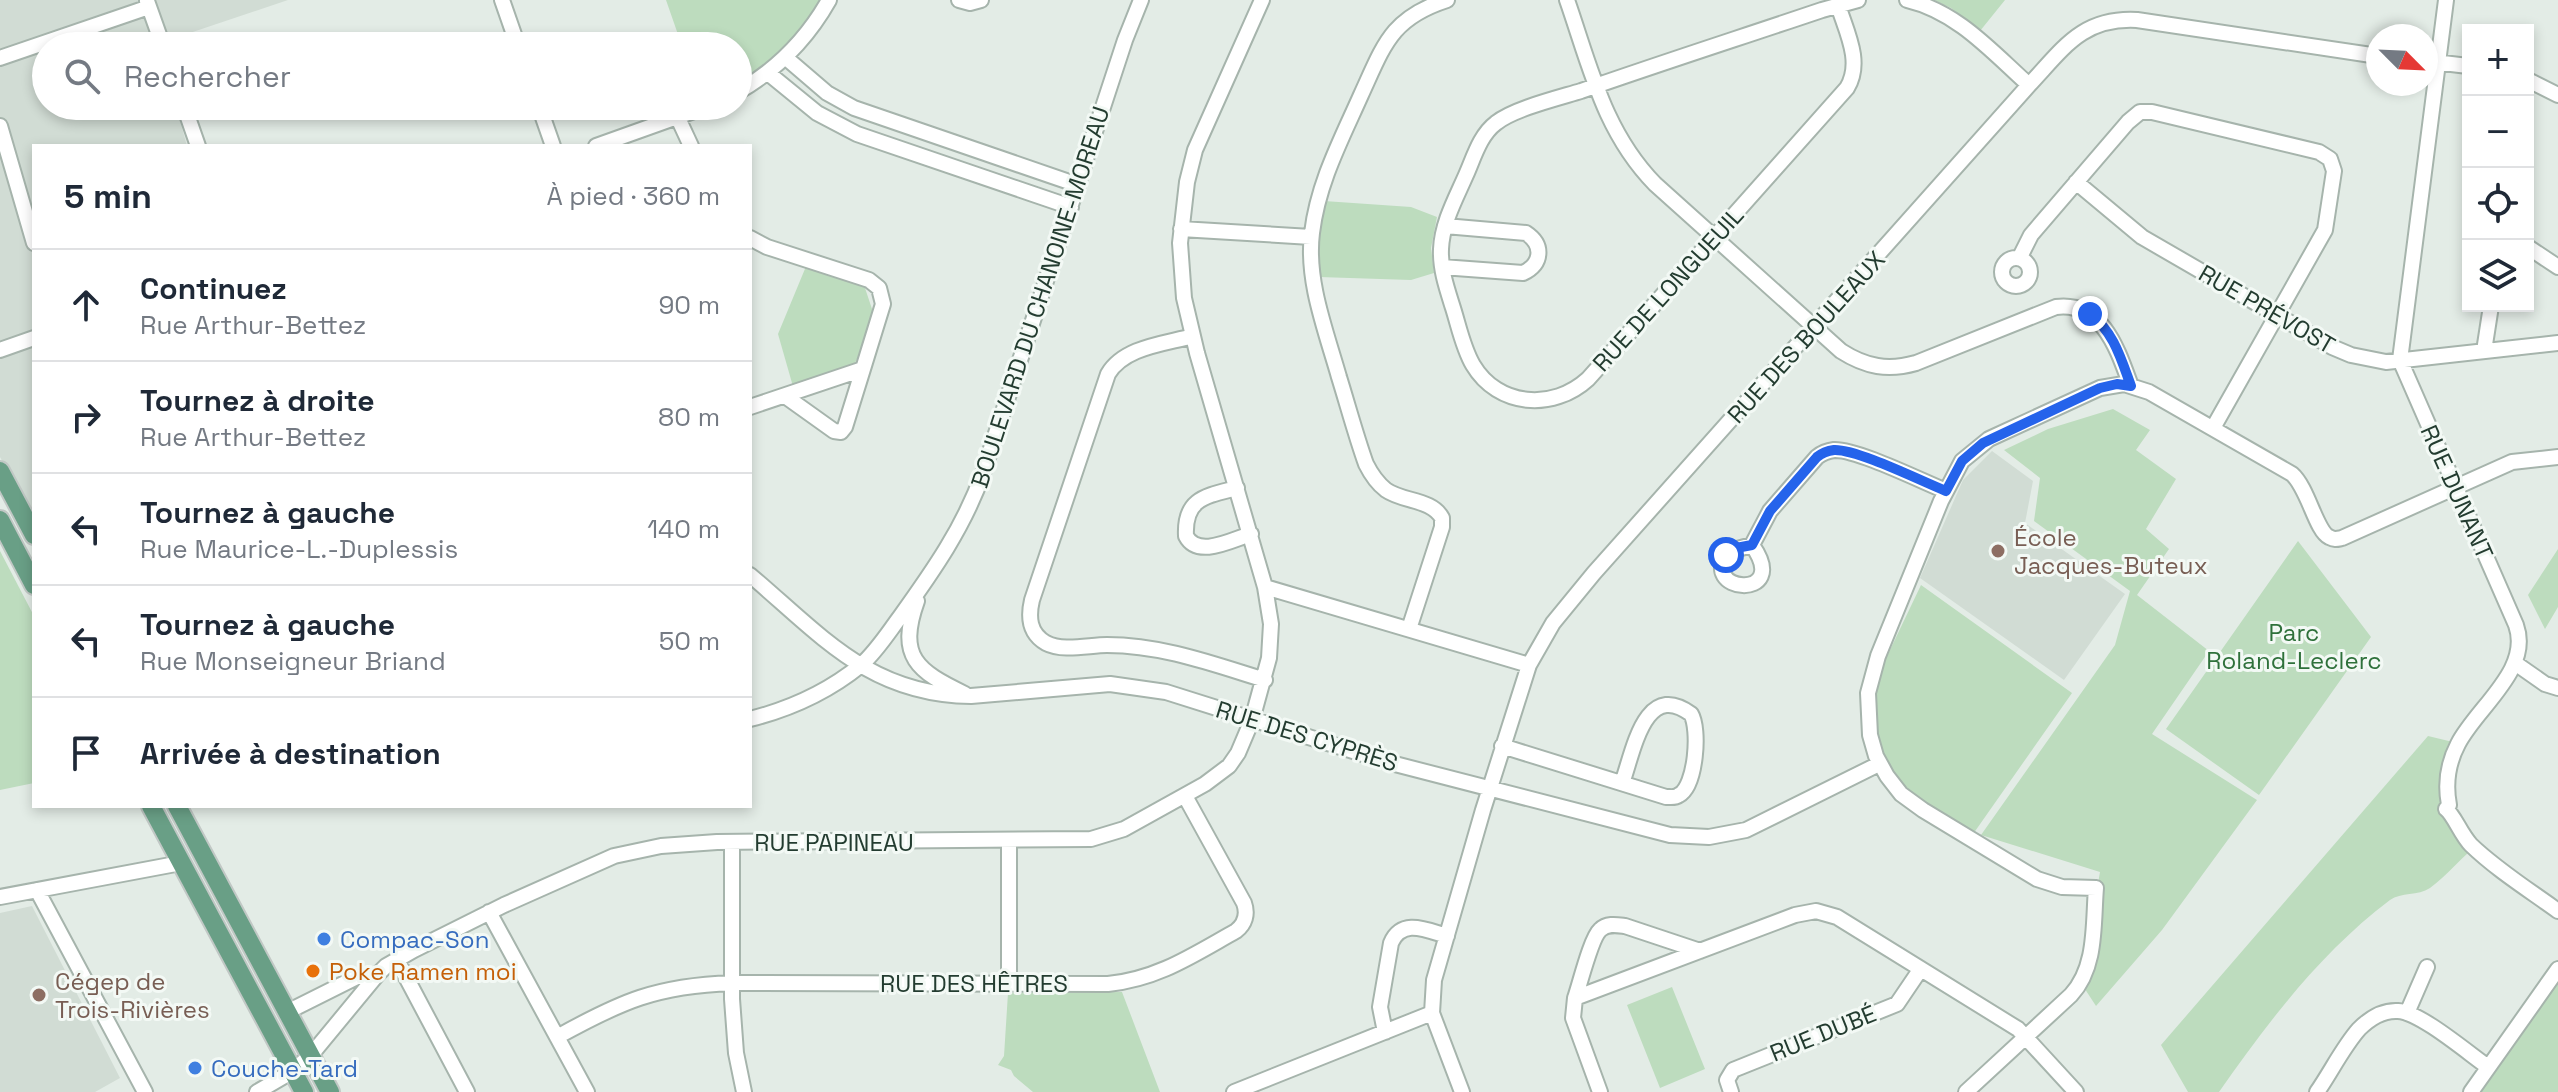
<!DOCTYPE html>
<html lang="fr">
<meta charset="utf-8">
<style>
:root{--surface:#fff;--page:#f6f6f7;--text:#1f2937;--muted:#747a83;--line:#e0e1e3}
body{margin:0;font-family:"Space Grotesk",sans-serif;background:var(--page);color:var(--text)}
.controls{position:absolute;right:24px;top:24px;display:grid;overflow:hidden;border-radius:0px;box-shadow:0 4px 12px #0003}
.controls button{width:72px;height:72px;display:grid;place-items:center;padding:0;border:0;border-bottom:2px solid var(--line);background:var(--surface);color:var(--text);font:40px sans-serif}
.compass{position:absolute;left:2366px;top:24px;width:72px;height:72px;border-radius:50%;background:var(--surface);box-shadow:0 4px 12px #0003;rotate:114deg}
.stop{position:absolute;width:24px;height:24px;margin:-18px;border:6px solid #2563eb;border-radius:50%;background:#fff}
.stop.end{background:#2563eb;border-color:#fff;box-shadow:0 2px 8px #0008}
.list{margin:0;padding:0;list-style:none}
h2{display:flex;justify-content:space-between;align-items:center;height:104px;margin:0;padding:0 32px;font-size:34px}
h2 small{font-size:26px;font-weight:400;color:var(--muted)}
.list li{display:grid;grid-template-columns:52px 1fr auto;gap:24px;align-items:center;box-sizing:border-box;height:112px;padding:0 32px;border-top:2px solid var(--line)}
.list b{display:block;font-size:30px;white-space:nowrap}
.list p{margin:0;font-size:26px;white-space:nowrap;color:var(--muted)}
.list em{font-size:26px;font-style:normal;color:var(--muted)}
.icon{flex:none;width:44px;height:44px;fill:none;stroke:currentColor;stroke-width:2;stroke-linecap:round;stroke-linejoin:round}
.map{position:relative;flex:none;width:2558px;height:1092px;overflow:hidden}
.search{position:absolute;background:var(--surface);box-shadow:0 4px 12px #0003;left:32px;top:32px;width:720px;height:88px;display:flex;align-items:center;gap:20px;box-sizing:border-box;padding:0 28px;border-radius:44px;color:var(--muted);font-size:30px}
.panel{position:absolute;background:var(--surface);box-shadow:0 4px 12px #0003;left:32px;top:144px;width:720px;height:664px;border-radius:0px}
.map>svg:first-child{display:block}
</style>
<div class="map">
<svg width="2558" height="1092" viewBox="0 0 2558 1092">
<rect width="100%" height="100%" fill="#e3ece6"/>
<!-- built -->
<path fill="#d1dcd4" d="M0,0H288L160,43V46H46V106H176L187,146H34V523L0,457Z
M1992,451L2033,481L2025,523L2125,594L2064,680L1920,578L1963,480Z
M32,906L120,1078L95,1092H0V913Z"/>
<!-- green -->
<path fill="#bddcbe" d="M666,0H821L817,8L779,65L738,87V46H682Z
M1934,0H2005L1980,31L1951,8Z
M1324,201L1411,207L1437,217L1431,248L1434,273L1411,280L1319,277L1317,238Z
M807,264L864,285L876,321L849,375L794,390L778,334Z
M2113,409L2150,430L2136,450L2176,479L2146,529L2169,549L2137,595L2209,651L2152,734L2257,800L2162,930L2096,1006L2081,983L2100,872L1981,835L2115,645L2130,591L2034,521L2040,478L2004,450L2048,429Z
M2298,541L2371,637L2259,795L2166,729Z
M2558,549V607L2545,629L2528,595Z
M0,551L34,616V783L0,790Z
M1921,585L2072,693L1971,837L1921,808L1874,763L1867,698Z
M2428,736L2457,743L2453,805L2480,843C2462,856 2448,875 2430,888C2418,896 2401,892 2390,900C2321,952 2268,1022 2219,1092H2188L2161,1045Z
M2558,975V1092H2479Z
M1672,987L1705,1069L1660,1088L1627,1005Z
M1122,992L1160,1092H1033L1014,1076L1011,1070L998,1065L1004,1056L1008,993Z"/>
<g fill="none" stroke-linecap="round" stroke-linejoin="round">
<defs>
<path id="minor" d="M502,0L518,46
M959,0L970,3L981,0
M1567,0C1590,66 1604,132 1655,184L1841,351C1866,367 1888,371 1916,363L2056,307C2103,301 2118,351 2131,386
M1907,0C1958,12 1992,52 2029,85
M2446,0L2400,360L2516,625C2532,670 2477,707 2458,744C2448,763 2445,784 2449,805L2446,809C2454,815 2461,835 2471,845C2497,870 2529,890 2558,911
M147,1L163,46
M1838,5C1846,31 1863,62 1847,88L1588,379C1553,411 1498,407 1473,365C1463,348 1459,327 1453,308C1447,289 1440,269 1441,249C1442,223 1456,198 1466,175C1474,157 1480,135 1496,123C1513,109 1558,98 1581,91C1661,63 1742,37 1822,10L1858,0
M785,57L827,93L854,108L1078,185
M0,58L149,7
M2426,61L2468,66
M768,73L817,113L857,134L1071,207
M2528,80L2558,95
M738,92C776,70 807,39 829,0
M184,106L198,146
M539,106L553,146
M678,118L691,146
M0,126L34,243
M596,146L708,106
M2076,182L2142,237L2332,347L2351,355L2386,362L2558,343
M1181,229L1311,237
M750,238L767,247L869,280L879,288L883,304L863,369L750,407
M2528,247L2558,267
M2020,257L2031,235L2128,122L2140,112H2152L2319,152L2330,159L2334,171L2325,230L2213,428
M2002 272a14 14 0 1 1 28 0a14 14 0 1 1-28 0Z
M1442,267L1523,273C1542,264 1544,245 1526,233L1445,226
M1193,336C1164,344 1124,347 1108,374L1032,600C1028,617 1029,633 1046,643C1063,652 1089,645 1107,645C1162,645 1213,664 1265,680
M0,350L34,338
M2484,351L2491,306
M785,396L834,431L841,432L845,427L863,369
M1237,488C1206,496 1184,498 1186,536C1198,559 1233,539 1251,534
M1752,545L1770,511L1817,457C1822,453 1827,451 1834,450C1857,449 1921,481 1946,491
M1752,545C1793,603 1694,592 1730,551Z
M750,575C822,636 870,695 971,696L1110,684L1166,692L1391,763L1670,835L1709,837L1746,830L1879,764
M1265,587L1529,665
M917,601C897,657 917,671 965,694
M1409,629L1442,527V518C1432,499 1403,502 1386,490C1377,483 1371,474 1366,464C1356,436 1348,406 1339,377C1326,331 1306,281 1312,233C1318,183 1341,140 1361,95C1384,45 1391,18 1447,0
M2515,663L2545,684L2558,688
M750,719C790,709 829,691 861,665C876,652 888,633 900,617C933,571 964,527 983,473L1125,40L1141,0
M1502,746L1666,797C1672,797 1675,798 1679,795C1696,786 1700,729 1691,714C1644,679 1633,754 1622,783
M732,842V999L736,1053L744,1092
M37,890L145,1092
M0,897L181,863
M489,912L587,1092
M397,960L467,1092
M1009,983V841
M1575,998C1580,984 1591,938 1600,930C1607,923 1617,925 1625,926L1700,951
M287,1012L357,977L377,975
M2407,1013L2427,967
M1385,1032L1380,1007L1391,943C1402,918 1426,930 1447,936
M557,1037C622,1001 656,986 732,983L1108,984C1158,979 1193,955 1236,931C1245,924 1248,914 1244,903L1185,796
M257,1092L293,1071L311,1055L377,975L386,966L414,950L504,905L614,856L661,846L717,842L1091,839L1124,829L1205,784L1229,766L1238,753L1252,720L1269,658L1271,624L1265,587L1197,353L1184,298L1180,243L1187,182L1195,150L1262,0
M1234,1092L1432,1013
M1462,1092L1432,1013L1434,980L1483,810L1529,665L1553,623L1594,573L2029,85C2063,49 2082,17 2137,20L2378,56
M1600,1092L1573,1018L1575,998L1795,915L1816,911L1837,917L2018,1029L2076,1092
M1731,1092L1727,1080L1733,1070L1897,1004L1920,970
M1966,1092L2071,995C2097,967 2093,924 2096,888L2062,887L2037,879L1923,810L1901,794L1887,776L1876,756L1870,735L1868,693L1878,656L1941,501L1962,461L1989,439L2100,388L2124,384L2149,392L2292,474C2308,488 2316,531 2329,537C2335,540 2337,539 2342,538L2512,462L2558,457
M2317,1092C2331,1072 2343,1047 2359,1029C2369,1019 2383,1010 2398,1011C2420,1012 2468,1053 2488,1067
M2471,1092L2558,969"/>
<path id="major" d="M0,471L34,535
M0,520L34,585
M151,806L304,1092
M177,806L330,1092"/>
</defs>
<!-- minor casing -->
<use href="#minor" stroke="#a6b4ac" stroke-width="18"/>
<!-- major casing -->
<use href="#major" stroke="#c1c8c5" stroke-width="22"/>
<!-- minor -->
<use href="#minor" stroke="#fff" stroke-width="14"/>
<!-- major -->
<use href="#major" stroke="#699f86" stroke-width="18"/>
</g>
<g fill="none" stroke-linecap="round" stroke-linejoin="round">
<!-- route -->
<path stroke="#2563eb" stroke-width="10" d="M1726,555L1736,548L1752,545L1770,511L1817,457C1822,453 1827,451 1834,450C1857,449 1921,481 1946,491L1962,461L1983,443L2100,388L2117,384L2131,386C2121,359 2114,332 2090,314"/>
</g>
<!-- markers -->
<g fill="#8d6e63" stroke="#f3f9f5" stroke-width="3">
<circle cx="1998" cy="551" r="8"/>
<circle cx="39" cy="995" r="8"/>
</g>
<g fill="#3f7fe0" stroke="#f3f9f5" stroke-width="3">
<circle cx="324" cy="939" r="8"/>
<circle cx="195" cy="1068" r="8"/>
</g>
<circle fill="#e8710a" stroke="#f3f9f5" stroke-width="3" cx="313" cy="971" r="8"/>
<g text-anchor="middle" dominant-baseline="central" stroke-width="6" stroke-linejoin="round" paint-order="stroke">
<!-- street labels -->
<g font-size="24" fill="#233c30" stroke="#f3f9f5">
<text transform="translate(1668 289) rotate(-48)">RUE DE LONGUEUIL</text>
<text transform="translate(1040 297) rotate(-72)">BOULEVARD DU CHANOINE-MOREAU</text>
<text transform="translate(2267 309) rotate(30)">RUE PRÉVOST</text>
<text transform="translate(1806 337) rotate(-48)">RUE DES BOULEAUX</text>
<text transform="translate(2457 492) rotate(66)">RUE DUNANT</text>
<text transform="translate(1307 736) rotate(17)">RUE DES CYPRÈS</text>
<text x="834" y="842">RUE PAPINEAU</text>
<text x="974" y="983">RUE DES HÊTRES</text>
<text transform="translate(1823 1033) rotate(-22)">RUE DUBÉ</text>
</g>
<!-- education labels -->
<g font-size="24" fill="#785e54" stroke="#f3f9f5" text-anchor="start">
<text x="2014" y="537">École<tspan x="2014" dy="28">Jacques-Buteux</tspan></text>
<text x="55" y="981">Cégep de<tspan x="55" dy="28">Trois-Rivières</tspan></text>
</g>
<!-- park labels -->
<g font-size="24" fill="#2f713b" stroke="#f3f9f5">
<text x="2294" y="632">Parc<tspan x="2294" dy="28">Roland-Leclerc</tspan></text>
</g>
<!-- shop labels -->
<g font-size="24" fill="#366cbe" stroke="#f3f9f5" text-anchor="start">
<text x="340" y="939">Compac-Son</text>
<text x="211" y="1068">Couche-Tard</text>
</g>
<!-- food labels -->
<g font-size="24" fill="#c56008" stroke="#f3f9f5" text-anchor="start">
<text x="329" y="971">Poke Ramen moi</text>
</g>
</g>
</svg>
<div class="controls">
<button>+</button>
<button>−</button>
<button><svg class="icon" aria-label="locate" viewBox="0 0 24 24"><circle cx="12" cy="12" r="6"/><path d="M12 2v4M12 18v4M2 12h4M18 12h4"/></svg></button>
<button><svg class="icon" aria-label="layers" viewBox="0 0 24 24"><path d="M12 4l9 5-9 5-9-5zM3 14l9 5 9-5"/></svg></button>
</div>
<svg class="compass" viewBox="-18 -18 36 36"><path d="M0-13l5 13h-10z" fill="#e53935"/><path d="M0 13l5-13h-10z" fill="#747a83"/></svg>
<div class="stop" style="left:1726px;top:555px"></div>
<div class="stop end" style="left:2090px;top:314px"></div>
<div class="search"><svg class="icon" aria-label="search" viewBox="0 0 24 24"><circle cx="10" cy="10" r="6"/><path d="M15 15l6 6"/></svg>Rechercher</div>
<section class="panel">
<h2>5 min<small>À pied · 360 m</small></h2>
<ul class="list">
<li><svg class="icon" aria-label="ahead" viewBox="0 0 24 24"><path d="M12 20V5M6 11l6-6 6 6"/></svg><div><b>Continuez</b><p>Rue Arthur-Bettez</p></div><em>90 m</em></li>
<li><svg class="icon" aria-label="right" viewBox="0 0 24 24"><path d="M7 20v-9h11M14 6l5 5-5 5"/></svg><div><b>Tournez à droite</b><p>Rue Arthur-Bettez</p></div><em>80 m</em></li>
<li><svg class="icon" aria-label="left" viewBox="0 0 24 24"><path d="M17 20v-9H6M10 6l-5 5 5 5"/></svg><div><b>Tournez à gauche</b><p>Rue Maurice-L.-Duplessis</p></div><em>140 m</em></li>
<li><svg class="icon" aria-label="left" viewBox="0 0 24 24"><path d="M17 20v-9H6M10 6l-5 5 5 5"/></svg><div><b>Tournez à gauche</b><p>Rue Monseigneur Briand</p></div><em>50 m</em></li>
<li><svg class="icon" aria-label="arrive" viewBox="0 0 24 24"><path d="M6 21V4h12l-3 4 3 4H6"/></svg><div><b>Arrivée à destination</b></div></li>
</ul>
</section>
</div>
